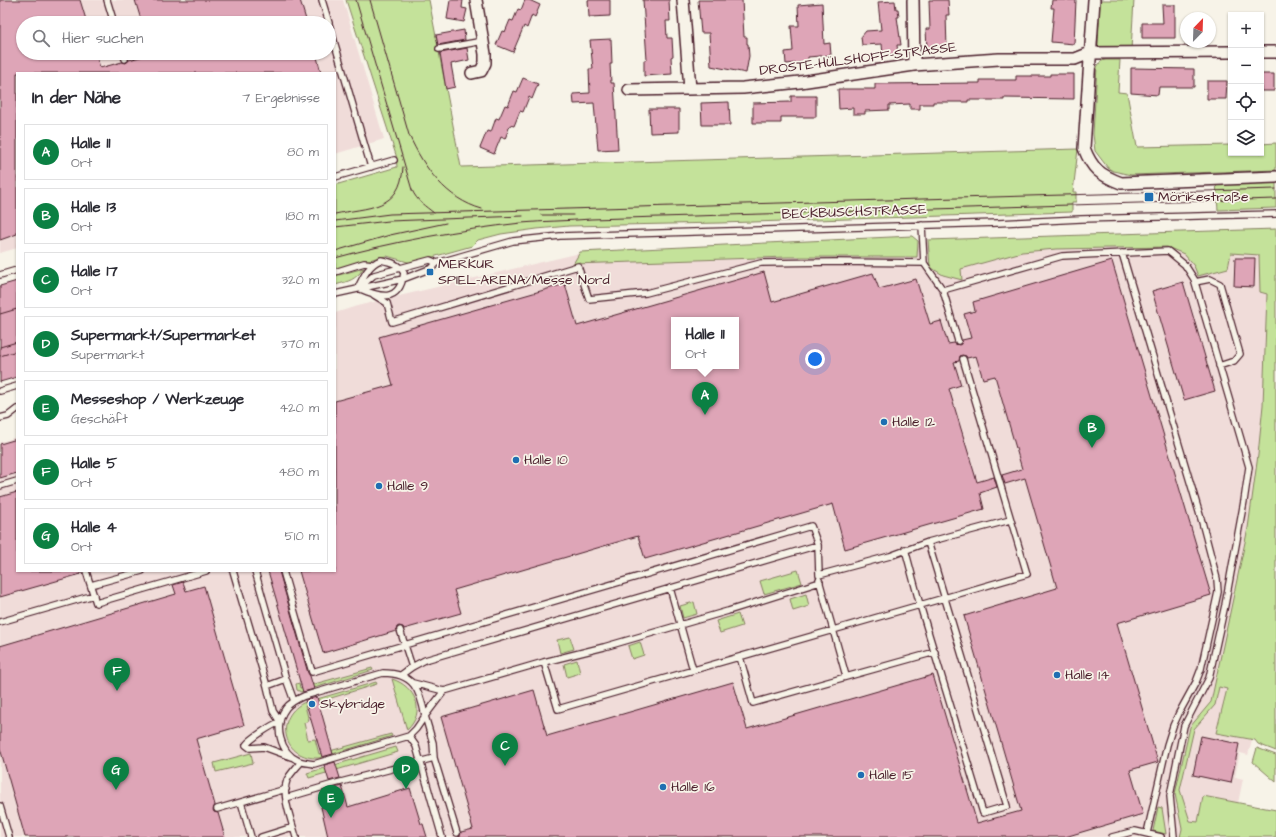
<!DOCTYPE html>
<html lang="de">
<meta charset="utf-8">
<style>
:root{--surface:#fff;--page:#f7f7f7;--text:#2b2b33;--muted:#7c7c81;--line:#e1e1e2;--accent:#0b8043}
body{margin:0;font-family:"Architects Daughter",sans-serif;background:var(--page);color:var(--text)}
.controls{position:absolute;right:12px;top:12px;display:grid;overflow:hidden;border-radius:0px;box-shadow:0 1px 3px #0004}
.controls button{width:36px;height:36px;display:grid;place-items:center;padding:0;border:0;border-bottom:1px solid var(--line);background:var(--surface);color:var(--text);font:20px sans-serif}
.compass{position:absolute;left:1180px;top:12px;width:36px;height:36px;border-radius:50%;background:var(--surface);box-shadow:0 1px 3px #0004;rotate:23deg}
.you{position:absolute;left:815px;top:359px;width:14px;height:14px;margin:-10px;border:3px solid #fff;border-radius:50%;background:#1a73e8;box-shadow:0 0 0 6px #1a73e833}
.badge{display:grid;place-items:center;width:26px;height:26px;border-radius:50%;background:var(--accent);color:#fff;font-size:13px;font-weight:700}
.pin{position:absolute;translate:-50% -33px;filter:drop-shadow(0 1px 2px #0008)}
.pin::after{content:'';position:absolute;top:21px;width:14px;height:12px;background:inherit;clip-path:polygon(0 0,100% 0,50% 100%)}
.popup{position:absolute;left:671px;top:317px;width:68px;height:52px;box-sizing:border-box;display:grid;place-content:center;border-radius:0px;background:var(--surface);filter:drop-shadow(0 1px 3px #0005);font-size:13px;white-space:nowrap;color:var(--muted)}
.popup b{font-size:15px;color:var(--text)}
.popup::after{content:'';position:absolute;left:50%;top:100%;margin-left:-8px;border:8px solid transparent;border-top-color:var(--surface)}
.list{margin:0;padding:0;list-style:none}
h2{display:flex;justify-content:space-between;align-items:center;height:52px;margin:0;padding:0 16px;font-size:17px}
h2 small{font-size:13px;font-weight:400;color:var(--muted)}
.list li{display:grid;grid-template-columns:26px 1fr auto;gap:12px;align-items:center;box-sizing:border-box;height:56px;margin:0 8px 8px;padding:0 8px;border:1px solid var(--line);border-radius:0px}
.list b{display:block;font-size:15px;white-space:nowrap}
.list p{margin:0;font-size:13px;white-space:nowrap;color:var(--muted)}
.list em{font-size:13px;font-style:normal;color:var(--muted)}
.icon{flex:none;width:22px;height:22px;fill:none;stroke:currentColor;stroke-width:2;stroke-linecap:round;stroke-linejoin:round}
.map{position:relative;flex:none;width:1276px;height:837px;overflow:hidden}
.search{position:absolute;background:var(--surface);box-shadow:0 1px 3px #0004;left:16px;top:16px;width:320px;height:44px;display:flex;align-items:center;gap:10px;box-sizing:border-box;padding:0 14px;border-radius:22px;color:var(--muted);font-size:15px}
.panel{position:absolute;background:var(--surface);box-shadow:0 1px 3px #0004;left:16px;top:72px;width:320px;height:500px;border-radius:0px}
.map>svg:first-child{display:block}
</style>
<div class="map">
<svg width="1276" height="837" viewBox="0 0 1276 837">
<rect width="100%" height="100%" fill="#f7f3e8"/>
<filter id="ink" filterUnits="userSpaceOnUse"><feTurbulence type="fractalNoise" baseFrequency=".025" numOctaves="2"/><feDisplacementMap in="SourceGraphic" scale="8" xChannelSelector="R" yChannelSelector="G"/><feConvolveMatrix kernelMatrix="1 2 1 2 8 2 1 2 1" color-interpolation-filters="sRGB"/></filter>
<g filter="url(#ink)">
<!-- built -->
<path fill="#f0dcd9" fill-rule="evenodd" d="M0,0H343L384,139L335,154V73H17V248L0,253ZM23,23H329V53H23Z
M1272,230L1265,406L1253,510L1217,687L1227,689L1216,733L1252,740L1248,755L1240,753L1235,777L1243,779L1238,803L1203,796L1198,823L1190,821L1185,837H0V442L17,437V571H335V313L357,306L576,254ZM674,320H736V366H674Z"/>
<!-- green -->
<path fill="#c4e29a" stroke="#878062" d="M346,0H429L461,167L1078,149L1073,192H1076V202H1072V212L720,223L569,226L537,229L501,234L478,240L472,246L411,263L387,256L379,257L335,271V185L397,167L396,155L391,140Z
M1100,0H1134L1131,50L1100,48L1098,45Z
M1106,60H1120L1118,92L1127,93L1137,147L1231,145V153H1261V144L1276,143V170L1131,175L1113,171L1108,168L1095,151L1093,134L1097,67L1101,61Z
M1276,181V208L1218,210L1216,182Z
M1276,229V751L1258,744L1255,740L1216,733L1227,689L1219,687L1215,705L1194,729L1180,790L1190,821L1198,822L1203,796L1276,810V837H1180L1182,829L1175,794L1190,727L1211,702L1248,528L1258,455L1263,405L1267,294L1260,292L1259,255L1231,253L1228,268L1198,276L1194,266L1184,254L1167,247L1056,249L1022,252L961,269L962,280L943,275L930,267L928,240Z
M912,236L918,241L917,257H788L573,264L580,252Z
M364,268C355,280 350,281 335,285V276Z
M798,570L802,583L764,594L760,581Z
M806,594L809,606L793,611L790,599Z
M694,602L697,614L683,618L680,606Z
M738,614L742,626L720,633L716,621Z
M570,637L574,649L560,653L557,640Z
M640,642L644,655L632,659L628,646Z
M577,660L580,673L567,677L564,664Z
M372,668L373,670L301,692L297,690L296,684L299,683L300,688Z
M392,679C415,686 427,712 407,730Z
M376,682L377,684L305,706L309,721L304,723L308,740L315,739L319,754L391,734L392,736L319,758C284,760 273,719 303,703Z
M396,747L398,752L309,778L307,773Z
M1257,748L1276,755V782L1253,762Z
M251,753L253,763L216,772L214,763Z
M1158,807L1162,808L1166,834L1153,831Z"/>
<!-- building -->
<path fill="#dea5b7" stroke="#4a1f2b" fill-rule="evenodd" d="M0,0H80L87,23H23V53H96L100,68L122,62L126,63L129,60L155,53H316L321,73H17V234L0,240Z
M135,0H300L307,23H142Z
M450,0H463L462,8L467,9L464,22L447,19Z
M525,0H529L540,5L535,17L532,15L527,28L524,26L513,52L496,45L502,31L505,32L510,20L513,21L518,9L521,10Z
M588,0H610V16L589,17Z
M643,0H669L670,21H666L667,38H672L673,56L671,57L672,74L644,76V60H647Z
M698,0H742L744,37H747V44H748L749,56L746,73L711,66L709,33H701Z
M929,0H948L949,15H946L947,49H927L926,29H930Z
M1052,0H1076L1074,44L1051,42L1054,8H1051Z
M895,1L896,9H898L899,17H897L901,45H897L898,54L883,55L882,44L862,45L861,37L866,31L881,30L878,2Z
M822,3L824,44L830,43L831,55L808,57V62L786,64L785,52L793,51L791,26H799L798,5Z
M1162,5H1175V38H1142V23H1163Z
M464,30L465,40L438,45L436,35Z
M611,39L612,64H610L611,83H614L618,149L598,150L594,103L574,104L573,94L590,93L589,69H593L590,40Z
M467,48L469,60L451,64L455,87L446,89L440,53Z
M1131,68L1194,69V87H1159L1158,95L1131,93Z
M1050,74H1074V99L1004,98V100H968V102H933V104H920V109H910V104L889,105V110L865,111V114H853V108L839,109L838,89H875V84L980,83V80H1016V76H1050Z
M1261,74H1274V91H1261Z
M523,78L538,84L532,99L529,97L523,112L520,111L514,126L510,125L505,139L501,137L494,154L480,148L487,131L491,132L496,118L499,119L505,105L508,106L514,91L517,92Z
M1207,81H1227L1226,99H1207Z
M791,96H816V117H781V123H753V103L791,102Z
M729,102L730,125H702L701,103Z
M649,109H679V132L650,133Z
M1235,258H1255L1254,287L1234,286Z
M1112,261L1211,595L1117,623L1158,762L1130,770L1143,814L1065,837H458L460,836L461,832L473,829L441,717L534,690L547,736L733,682L747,729L933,675L977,823L1021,811L964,616L1057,588L1025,478L1005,484L1002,475L1022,469L995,376L983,379L976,356L967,358L966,356L962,355L960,356L959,361L954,362L961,385L949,389L977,482L994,477L997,487L980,493L984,509L845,549L833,504L645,559L638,536L454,590L461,613L404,629L403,627L399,626L397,627L396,631L323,653L299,571H335V401L393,385L379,337L565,284L577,326L764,272L772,302L873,273L879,289L916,279L930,324L941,321L948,344L954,343L959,345L961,344L962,340L971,338L964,314L975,311L973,302ZM674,320H736V366H674Z
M17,281V377L0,382V286Z
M1183,282L1215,391L1184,400L1152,291Z
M17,439V473L0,478V444Z
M17,492V571H81V574L0,597V497Z
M268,571H279L308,673L310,676L314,689L303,692Z
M183,582L186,591L204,586L244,725L196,739L215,805L213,810L214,812L218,813L225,837H25L0,748V646L176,594L173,585Z
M317,697L333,754L322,757L305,700Z
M1201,736L1239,744L1231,783L1193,775Z
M335,762L340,778L329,781L324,765Z
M342,786L348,807L410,788L421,824H423L427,837H328L321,807L335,803L331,789Z"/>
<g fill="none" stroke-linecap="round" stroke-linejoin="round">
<defs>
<path id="lane" d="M107,0L114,23
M322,0L329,23
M329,24L371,167
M439,49L483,41
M123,53L125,59
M335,177L394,160
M922,225L924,263L943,290
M1122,253L1202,522L1217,579L1218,592L1201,669L1196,682L1179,713L1173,726L1167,745L1147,833
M381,260C391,262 399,264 404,273C399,304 380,297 358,288C363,277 369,264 381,260Z
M335,272L364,263L373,264
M0,275L17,270
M1195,282L1210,279L1220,284L1240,354L1234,361L1219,366
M360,287L374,275L430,260L437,263
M335,294L403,279L432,268L437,263L513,241L560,236L998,223L1081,219L1276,214
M374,295L387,303L392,322L578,266L589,299L646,293L761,263L835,262L924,263
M958,341L943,290L1062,256L1168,251L1185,265L1194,279L1249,467L1244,501L1225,605L1209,678L1184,726L1175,770L1170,796L1174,837
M0,391L17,386
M0,418L8,416L17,409
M0,486L17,481
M905,549L920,605L1027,574L963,359
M86,571L96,603L206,571
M233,571L267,686L286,679L255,571
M283,571L312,672L811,526L818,545
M819,580L846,676
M91,585L142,571
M670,588L693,670
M0,622L94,595
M400,630L412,667
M740,657L753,703L935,652
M544,662L604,647L728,611L820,582
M383,673C414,673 420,690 425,716L416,729L409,736L314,764C310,763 304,763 299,761C280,753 273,725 286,708C291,702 297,699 304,696Z
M401,675L412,667L425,660L818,545L819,575L890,556L928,542L1010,520
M286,679L294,701
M413,683L444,691L544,662L558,709L920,605L983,813L1007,806L928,542
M267,686L273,711L280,722C273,724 250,739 246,745L250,748L264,747L291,757
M444,691L425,716L433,743L434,758L457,833
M409,736L416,746L442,837
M286,798L337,783L434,758
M241,802L251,837
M0,806L9,837
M217,809L286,789
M261,837L293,827
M296,837C292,822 281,795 287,780C290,774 296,768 301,762
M1112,837L1135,831L1161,837"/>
<path id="street" d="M683,0L690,89
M913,0L914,65
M1094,0L1084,148C1092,169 1100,175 1121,183L1276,177
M1261,52H1276
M472,73L481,71L485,63V54L476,0
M629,90L743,88L800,82L914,65L999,59H1075L1090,53L1231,52"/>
</defs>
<!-- lane casing -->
<use href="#lane" stroke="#4a1f2b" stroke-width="8"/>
<!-- street casing -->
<use href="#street" stroke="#4a1f2b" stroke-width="14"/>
<!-- lane -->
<use href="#lane" stroke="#f7f3e8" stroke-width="5.5"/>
<!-- street -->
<use href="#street" stroke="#f7f3e8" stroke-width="11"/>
<!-- tram -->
<path stroke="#4a1f2b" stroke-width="1" d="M356,0L412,190C417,201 425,206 434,213
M370,0L409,135C424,168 446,199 482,209
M335,214C367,207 401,211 403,167
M541,215H573
M335,221L390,214L1276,189
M335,227L389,221L523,216
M335,251L390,235L446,223
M335,258C396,241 458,230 521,223C544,221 568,221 591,219L1276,199
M0,314L17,309
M0,347L17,342
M0,356L17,351"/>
</g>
</g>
<!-- markers -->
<g fill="#1f6fb2" stroke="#f7f3e8" stroke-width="1.5">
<rect x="1144" y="192" width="10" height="10" rx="2"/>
<rect x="426" y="268" width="8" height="8" rx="2"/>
<circle cx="884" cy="422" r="4"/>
<circle cx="516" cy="460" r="4"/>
<circle cx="379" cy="486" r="4"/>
<circle cx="1057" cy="675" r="4"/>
<circle cx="312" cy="704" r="4"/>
<circle cx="861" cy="775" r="4"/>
<circle cx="663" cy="787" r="4"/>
</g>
<g text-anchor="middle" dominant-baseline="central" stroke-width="3.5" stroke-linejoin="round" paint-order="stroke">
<!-- street labels -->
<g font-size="14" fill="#4a1f2b" stroke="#f7f3e8">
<text transform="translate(858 59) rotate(-7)">DROSTE-HÜLSHOFF-STRASSE</text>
<text transform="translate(854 212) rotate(-2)">BECKBUSCHSTRASSE</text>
</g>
<!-- poi labels -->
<g font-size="14" fill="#4a1f2b" stroke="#f7f3e8" text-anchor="start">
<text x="1158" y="197">Mörikestraße</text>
<text x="438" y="264">MERKUR<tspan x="438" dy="16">SPIEL-ARENA/Messe Nord</tspan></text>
<text x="892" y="422">Halle 12</text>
<text x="524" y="460">Halle 10</text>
<text x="387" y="486">Halle 9</text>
<text x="1065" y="675">Halle 14</text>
<text x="320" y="704">Skybridge</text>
<text x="869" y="775">Halle 15</text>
<text x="671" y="787">Halle 16</text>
</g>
</g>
</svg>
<div class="controls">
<button>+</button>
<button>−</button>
<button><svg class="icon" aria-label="locate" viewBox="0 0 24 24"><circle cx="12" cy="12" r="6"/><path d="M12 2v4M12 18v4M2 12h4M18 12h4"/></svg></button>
<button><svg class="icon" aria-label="layers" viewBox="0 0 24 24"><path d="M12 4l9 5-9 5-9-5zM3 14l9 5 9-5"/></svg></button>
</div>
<svg class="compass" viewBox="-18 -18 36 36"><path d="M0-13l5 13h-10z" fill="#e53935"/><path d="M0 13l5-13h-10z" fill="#7c7c81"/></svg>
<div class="you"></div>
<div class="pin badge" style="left:705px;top:415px">A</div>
<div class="popup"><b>Halle 11</b>Ort</div>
<div class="pin badge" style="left:1092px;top:448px">B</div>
<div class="pin badge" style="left:505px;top:766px">C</div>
<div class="pin badge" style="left:406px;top:789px">D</div>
<div class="pin badge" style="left:331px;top:818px">E</div>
<div class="pin badge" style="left:117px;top:691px">F</div>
<div class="pin badge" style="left:116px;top:790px">G</div>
<div class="search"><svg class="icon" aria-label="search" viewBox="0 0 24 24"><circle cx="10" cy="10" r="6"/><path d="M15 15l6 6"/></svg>Hier suchen</div>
<section class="panel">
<h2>In der Nähe<small>7 Ergebnisse</small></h2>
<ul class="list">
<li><span class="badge">A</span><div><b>Halle 11</b><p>Ort</p></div><em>80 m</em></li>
<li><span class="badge">B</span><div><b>Halle 13</b><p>Ort</p></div><em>180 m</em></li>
<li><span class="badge">C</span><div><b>Halle 17</b><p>Ort</p></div><em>320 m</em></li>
<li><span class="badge">D</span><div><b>Supermarkt/Supermarket</b><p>Supermarkt</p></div><em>370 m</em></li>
<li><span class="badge">E</span><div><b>Messeshop / Werkzeuge</b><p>Geschäft</p></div><em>420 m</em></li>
<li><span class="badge">F</span><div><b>Halle 5</b><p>Ort</p></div><em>480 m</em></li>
<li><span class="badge">G</span><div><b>Halle 4</b><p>Ort</p></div><em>510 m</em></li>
</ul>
</section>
</div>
